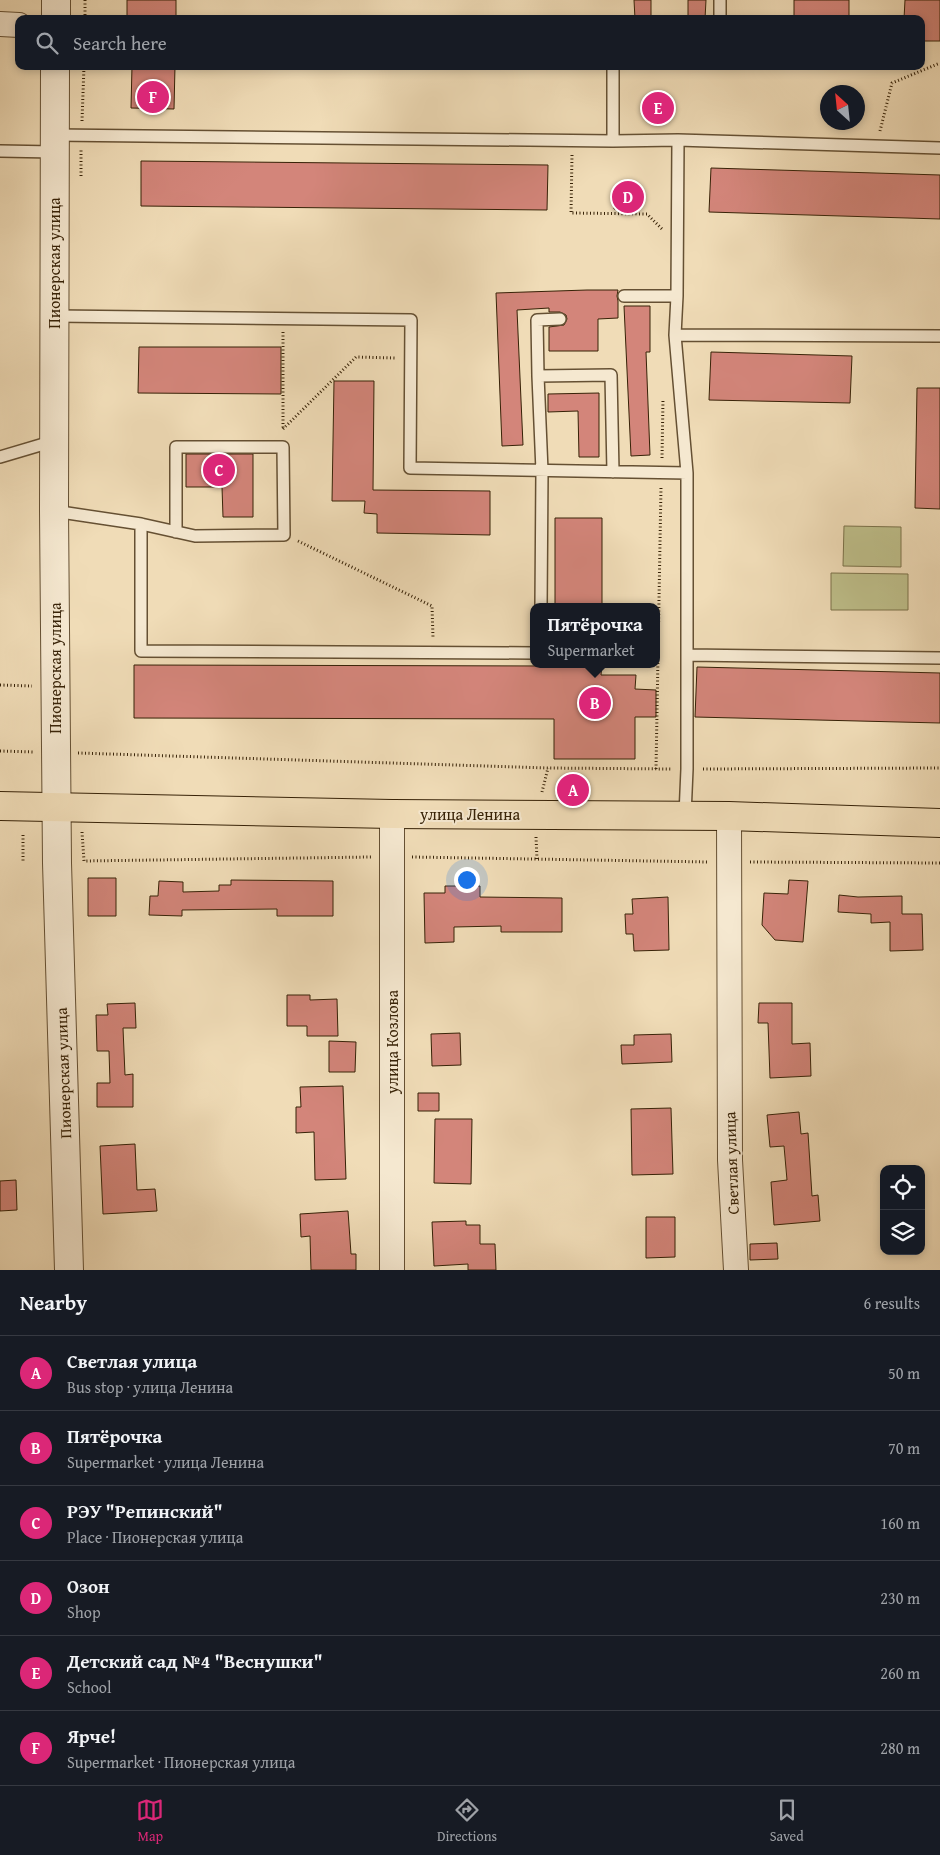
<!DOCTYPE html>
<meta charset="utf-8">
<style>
:root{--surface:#171b24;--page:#242831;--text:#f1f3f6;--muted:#9ea1a6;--line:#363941;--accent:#db2777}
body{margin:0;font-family:"Gentium Book Plus",serif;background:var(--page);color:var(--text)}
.controls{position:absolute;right:15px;bottom:15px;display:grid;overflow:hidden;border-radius:10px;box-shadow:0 2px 8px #0003}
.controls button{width:45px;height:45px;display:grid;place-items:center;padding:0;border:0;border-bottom:1px solid var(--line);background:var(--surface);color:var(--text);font:25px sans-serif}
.compass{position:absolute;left:820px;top:85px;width:45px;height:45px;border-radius:50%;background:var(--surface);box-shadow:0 2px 8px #0003;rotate:333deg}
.you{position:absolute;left:466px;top:879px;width:18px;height:18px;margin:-12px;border:4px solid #fff;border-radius:50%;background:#1a73e8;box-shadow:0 0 0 8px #1a73e833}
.badge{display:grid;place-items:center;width:32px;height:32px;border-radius:50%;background:var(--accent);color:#fff;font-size:16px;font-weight:700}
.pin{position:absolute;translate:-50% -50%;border:2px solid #fff;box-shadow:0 1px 5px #0006}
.popup{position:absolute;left:530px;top:603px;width:130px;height:65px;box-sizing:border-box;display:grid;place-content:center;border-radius:10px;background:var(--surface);filter:drop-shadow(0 1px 4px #0005);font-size:16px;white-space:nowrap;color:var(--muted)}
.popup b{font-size:19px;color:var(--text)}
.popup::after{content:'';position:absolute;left:50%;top:100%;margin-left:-10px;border:10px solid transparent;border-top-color:var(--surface)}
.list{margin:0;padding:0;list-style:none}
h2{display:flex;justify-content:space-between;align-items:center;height:65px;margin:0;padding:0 20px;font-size:21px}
h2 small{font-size:16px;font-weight:400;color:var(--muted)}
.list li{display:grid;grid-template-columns:32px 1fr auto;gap:15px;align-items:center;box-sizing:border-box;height:75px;padding:0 20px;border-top:1px solid var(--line)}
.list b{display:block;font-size:19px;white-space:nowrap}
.list p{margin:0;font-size:16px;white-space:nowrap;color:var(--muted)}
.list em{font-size:16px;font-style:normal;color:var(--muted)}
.icon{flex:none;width:28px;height:28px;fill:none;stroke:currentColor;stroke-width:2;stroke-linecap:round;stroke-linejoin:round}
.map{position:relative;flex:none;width:940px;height:1270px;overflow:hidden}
.search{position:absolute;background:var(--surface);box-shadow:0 2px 8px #0003;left:15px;right:15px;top:15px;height:55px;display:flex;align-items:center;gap:12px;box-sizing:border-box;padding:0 18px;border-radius:10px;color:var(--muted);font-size:19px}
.sheet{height:515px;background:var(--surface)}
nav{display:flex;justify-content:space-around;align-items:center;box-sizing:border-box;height:70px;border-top:1px solid var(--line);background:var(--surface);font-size:14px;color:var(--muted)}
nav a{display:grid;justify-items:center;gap:2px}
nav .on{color:var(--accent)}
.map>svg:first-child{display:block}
</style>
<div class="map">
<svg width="940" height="1270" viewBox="0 0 940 1270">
<rect width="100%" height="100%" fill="#f0dcb7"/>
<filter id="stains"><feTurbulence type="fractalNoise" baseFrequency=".004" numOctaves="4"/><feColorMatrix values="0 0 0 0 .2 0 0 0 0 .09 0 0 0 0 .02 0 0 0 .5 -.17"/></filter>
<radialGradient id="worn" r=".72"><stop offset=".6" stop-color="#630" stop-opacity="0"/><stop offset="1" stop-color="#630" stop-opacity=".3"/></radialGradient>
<!-- green -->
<path fill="#bebf8a" stroke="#7a7048" d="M844,526L901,527V567L843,566Z
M831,573L908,574V610H831Z"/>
<!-- building -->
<path fill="#d3857a" stroke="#372207" d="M127,0H176V19H127Z
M634,0H651V19H635Z
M688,0H706L705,19H688Z
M794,0H849V19H797V17H794Z
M905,0H940V41H921V19H904Z
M132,66H175L174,109L131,108Z
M141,161L548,165L547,210L141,206Z
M711,168L940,175V219L709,212Z
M615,192L634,193L633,210L614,209Z
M587,290H618L617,296L618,301V318L598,319V351H549V327L564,325L567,319L566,315L560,312H549V308L517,310L523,445L502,446L496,293Z
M624,306H650V352H646L650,455L631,456Z
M139,347H281V394L138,393Z
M711,352L852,356L850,403L709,400Z
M334,381H374L373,490L490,491V535L377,533V514L364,513L365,501H332Z
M917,388H940V509L915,508Z
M599,393V457H579L578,411L548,412V394Z
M186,454H253V517H223L222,487H186Z
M555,518H602V607H555Z
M555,664H602L601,675H636L635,689L656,690V717H635V759H554V719L134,718V665L555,666Z
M697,667L940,673V723L695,717Z
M88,878H116V916H88Z
M231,880L333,881V916H277V909L182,910V916L149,915L150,896H158L159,881L183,882V892L219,891V885H231Z
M789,880L808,881L803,942L775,940L762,925L764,893L788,894Z
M445,886H480V897L562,898V932H501V926L454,927V942L425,943L424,893H445Z
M839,895L858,897L902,896V914H922L923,950L890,951V922L871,923V914L838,912Z
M668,897L669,950L634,951L633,934H626L625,914H633L632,899Z
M287,995H310V1000L337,999L338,1036H307V1026H287Z
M135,1003L136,1028H123L125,1075L133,1074V1107H97V1083H110L109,1051H97L96,1015H108L107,1004Z
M759,1003H792V1044L810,1043L811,1076L770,1078L768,1023H758Z
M460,1033L461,1065L432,1066L431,1034Z
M671,1034L672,1062L622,1064L621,1045H634V1035Z
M329,1041L356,1042L355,1072H329Z
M343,1086L346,1179L315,1180L314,1132L296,1133V1107H301L300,1087Z
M418,1093H439V1111H418Z
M671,1108L673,1174L632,1175L631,1109Z
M799,1112L801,1134L808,1133L812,1196L818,1195L820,1221L774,1225L771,1182L787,1180L784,1146L770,1147L767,1115Z
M435,1119H472L471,1184L434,1183Z
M135,1144L137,1190L155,1189L157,1211L103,1214L100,1146Z
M16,1180L17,1210L0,1211V1181Z
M348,1211L351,1254H356V1270H311L310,1236L301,1237L300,1214Z
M646,1217H675V1257L646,1258Z
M466,1221V1225H480V1244H495L496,1270H468V1264L434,1266L432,1222Z
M777,1243L778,1259L750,1260V1244Z"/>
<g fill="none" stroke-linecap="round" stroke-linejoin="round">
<defs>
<path id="service" d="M720,0V19
M55,135L613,141L678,140L940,148
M678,140L677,296L675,335L940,336
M613,141V66
M0,151L54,152
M624,296H677
M55,316L411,320L410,468L687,473
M560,319L537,320L538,376L611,375L613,472
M675,335L687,473V769L685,815
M538,376L542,471L541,607
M0,457L54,441
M54,511L141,524V651L534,653
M141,524L195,536L284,535L283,447H176V532
M687,655L940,658"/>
<path id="minor" d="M0,24L19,25
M392,814V1270
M729,816L730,1160L736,1270"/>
<path id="tertiary" d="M56,0V19
M55,66L54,511L57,863L69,1270"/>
<path id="primary" d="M0,806L392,814L729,816L940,823"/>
</defs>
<!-- service casing -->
<use href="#service" stroke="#655033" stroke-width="14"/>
<!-- minor casing -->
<use href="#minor" stroke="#655033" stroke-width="26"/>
<!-- tertiary casing -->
<use href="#tertiary" stroke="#655033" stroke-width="30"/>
<!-- primary casing -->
<use href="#primary" stroke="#372207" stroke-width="30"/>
<!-- path -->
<path stroke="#372207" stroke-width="3" stroke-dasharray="1 2.5" stroke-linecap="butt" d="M85,0V19
M82,121L84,66
M880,131L892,83L940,63
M572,155L571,213L647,214L663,230
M81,176V149
M283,332V428
M283,429L356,357L395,358
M662,458L663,399
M298,541L432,606L433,638
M0,685L32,686
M0,751L34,752
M78,753L548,768L672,769
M656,769L661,487
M703,769L940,768
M542,792L548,768
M82,832L84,861L371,857
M23,835V862
M536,837L537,859
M412,857L709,862
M750,862L940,863"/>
<!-- service -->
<use href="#service" stroke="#f5e8d0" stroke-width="11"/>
<!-- minor -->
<use href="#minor" stroke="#f5e8d0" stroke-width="24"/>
<!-- tertiary -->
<use href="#tertiary" stroke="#f5e8d0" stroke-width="28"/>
<!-- primary -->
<use href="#primary" stroke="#f0dcb7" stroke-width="28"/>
</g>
<g text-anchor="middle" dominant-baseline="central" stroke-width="4" stroke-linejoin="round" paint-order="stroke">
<!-- street labels -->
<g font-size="16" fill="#372207" stroke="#f5e8d0">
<text transform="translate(54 263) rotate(-90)">Пионерская улица</text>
<text transform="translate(55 668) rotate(-90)">Пионерская улица</text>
<text x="470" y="814">улица Ленина</text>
<text transform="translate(392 1042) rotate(-90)">улица Козлова</text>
<text transform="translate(63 1073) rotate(-92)">Пионерская улица</text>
<text transform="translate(731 1163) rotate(-92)">Светлая улица</text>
</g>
</g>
<rect width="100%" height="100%" filter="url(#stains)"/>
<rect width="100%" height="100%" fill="url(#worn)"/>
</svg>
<div class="controls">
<button><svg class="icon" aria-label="locate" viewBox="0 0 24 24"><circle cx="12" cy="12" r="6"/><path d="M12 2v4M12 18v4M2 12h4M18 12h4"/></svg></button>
<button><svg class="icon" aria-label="layers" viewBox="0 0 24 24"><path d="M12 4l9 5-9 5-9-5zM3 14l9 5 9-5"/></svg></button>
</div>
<svg class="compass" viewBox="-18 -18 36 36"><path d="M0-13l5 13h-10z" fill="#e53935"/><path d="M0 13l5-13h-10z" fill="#9ea1a6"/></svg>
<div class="you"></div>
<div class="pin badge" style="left:573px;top:790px">A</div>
<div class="pin badge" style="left:595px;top:703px">B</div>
<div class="popup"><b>Пятёрочка</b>Supermarket</div>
<div class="pin badge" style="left:219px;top:470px">C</div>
<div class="pin badge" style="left:628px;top:197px">D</div>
<div class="pin badge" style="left:658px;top:108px">E</div>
<div class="pin badge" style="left:153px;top:97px">F</div>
<div class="search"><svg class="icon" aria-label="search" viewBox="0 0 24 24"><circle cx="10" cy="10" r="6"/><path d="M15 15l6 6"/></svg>Search here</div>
</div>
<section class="sheet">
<h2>Nearby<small>6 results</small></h2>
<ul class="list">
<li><span class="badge">A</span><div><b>Светлая улица</b><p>Bus stop · улица Ленина</p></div><em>50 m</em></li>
<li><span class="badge">B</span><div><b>Пятёрочка</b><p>Supermarket · улица Ленина</p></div><em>70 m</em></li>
<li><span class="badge">C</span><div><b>РЭУ &quot;Репинский&quot;</b><p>Place · Пионерская улица</p></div><em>160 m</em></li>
<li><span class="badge">D</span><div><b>Озон</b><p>Shop</p></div><em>230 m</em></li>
<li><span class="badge">E</span><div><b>Детский сад №4 &quot;Веснушки&quot;</b><p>School</p></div><em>260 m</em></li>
<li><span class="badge">F</span><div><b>Ярче!</b><p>Supermarket · Пионерская улица</p></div><em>280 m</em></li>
</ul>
</section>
<nav>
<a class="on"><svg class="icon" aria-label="map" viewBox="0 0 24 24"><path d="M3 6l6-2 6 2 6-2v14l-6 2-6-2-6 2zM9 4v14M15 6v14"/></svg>Map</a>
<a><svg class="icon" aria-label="directions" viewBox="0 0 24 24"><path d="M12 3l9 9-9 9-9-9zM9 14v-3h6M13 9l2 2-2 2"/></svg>Directions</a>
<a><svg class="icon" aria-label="saved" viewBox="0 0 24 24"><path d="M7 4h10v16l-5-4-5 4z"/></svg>Saved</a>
</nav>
